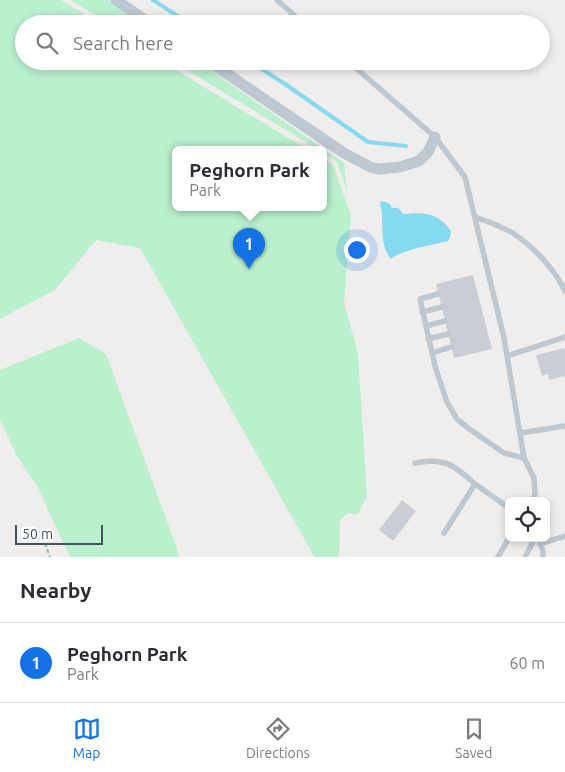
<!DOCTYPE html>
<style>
:root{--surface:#fff;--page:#f7f7f7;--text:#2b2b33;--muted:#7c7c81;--line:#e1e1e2;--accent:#1372e5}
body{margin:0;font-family:Ubuntu,sans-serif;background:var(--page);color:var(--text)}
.controls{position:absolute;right:15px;bottom:15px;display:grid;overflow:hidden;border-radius:8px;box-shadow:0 2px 8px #0003}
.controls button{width:45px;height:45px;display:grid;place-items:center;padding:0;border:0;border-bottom:1px solid var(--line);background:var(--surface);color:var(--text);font:25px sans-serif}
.scale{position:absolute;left:15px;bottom:12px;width:88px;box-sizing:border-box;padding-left:5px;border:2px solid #45515c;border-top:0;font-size:14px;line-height:18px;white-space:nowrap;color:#45515c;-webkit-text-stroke:4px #fff;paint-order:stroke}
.you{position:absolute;left:356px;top:249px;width:18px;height:18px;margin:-12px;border:4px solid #fff;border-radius:50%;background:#1a73e8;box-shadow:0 0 0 8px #1a73e833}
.badge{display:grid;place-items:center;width:32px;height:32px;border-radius:50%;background:var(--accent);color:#fff;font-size:16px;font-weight:700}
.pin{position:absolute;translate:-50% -41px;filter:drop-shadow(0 1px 2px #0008)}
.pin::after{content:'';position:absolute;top:26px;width:18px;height:15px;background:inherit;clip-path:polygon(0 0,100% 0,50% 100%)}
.popup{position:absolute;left:172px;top:146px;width:155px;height:65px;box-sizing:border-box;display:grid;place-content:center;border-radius:8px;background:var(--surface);filter:drop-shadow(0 1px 4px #0005);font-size:16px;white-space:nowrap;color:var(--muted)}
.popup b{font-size:19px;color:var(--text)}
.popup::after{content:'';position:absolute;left:50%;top:100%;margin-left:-10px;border:10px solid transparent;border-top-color:var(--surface)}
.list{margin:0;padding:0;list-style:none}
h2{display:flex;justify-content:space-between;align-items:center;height:65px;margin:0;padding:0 20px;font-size:21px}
h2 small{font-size:16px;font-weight:400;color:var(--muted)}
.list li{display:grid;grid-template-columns:32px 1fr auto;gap:15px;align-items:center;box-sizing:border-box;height:80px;padding:0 20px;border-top:1px solid var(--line)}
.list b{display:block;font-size:19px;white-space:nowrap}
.list p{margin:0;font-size:16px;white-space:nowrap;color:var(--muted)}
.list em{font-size:16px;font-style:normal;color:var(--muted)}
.icon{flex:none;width:28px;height:28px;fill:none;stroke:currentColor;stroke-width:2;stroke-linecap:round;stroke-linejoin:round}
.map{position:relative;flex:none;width:565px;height:557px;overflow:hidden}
.search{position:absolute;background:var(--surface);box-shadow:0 2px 8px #0003;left:15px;right:15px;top:15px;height:55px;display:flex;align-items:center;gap:12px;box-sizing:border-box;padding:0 18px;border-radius:28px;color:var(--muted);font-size:19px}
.sheet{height:145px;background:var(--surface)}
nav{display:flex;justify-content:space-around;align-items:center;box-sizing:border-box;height:70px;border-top:1px solid var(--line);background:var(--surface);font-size:14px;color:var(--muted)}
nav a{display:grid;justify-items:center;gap:2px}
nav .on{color:var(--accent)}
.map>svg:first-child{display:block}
</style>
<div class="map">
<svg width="565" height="557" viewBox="0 0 565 557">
<rect width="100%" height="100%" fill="#f0eded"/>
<!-- green -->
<path fill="#baf0ce" d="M0,0H61L100,24H24V61H161L308,150H175V208H323V159L333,165L351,215L344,303L358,353L367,496L358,514L347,513L340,521L339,557H315L314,556L140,248L96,240L55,290L0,319Z
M71,0H108L143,24H110Z
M172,61H197L344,163L347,191L337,163L335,160L323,153V150H319Z
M79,338L106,354L180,557H70L37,486L17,456L0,420V370Z"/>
<!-- water -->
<path fill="#85daef" d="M381,201C387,202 390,203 392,208C399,207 400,209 403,214C424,212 438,212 451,231L450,237L448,241C433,245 401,250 391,259C378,244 385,221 380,203Z"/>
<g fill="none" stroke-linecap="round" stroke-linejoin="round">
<!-- stream -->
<path stroke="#85daef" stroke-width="4" d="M153,0L190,24
M249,61L285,84L368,142L406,146"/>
</g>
<!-- building -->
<path fill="#cacdd3" d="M473,275L492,349L454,358L436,284Z
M565,348V376L549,380L548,374L542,376L536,355Z
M402,500L416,511L393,541L379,530Z"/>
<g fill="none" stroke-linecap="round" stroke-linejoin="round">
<!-- path -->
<path stroke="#71cf9f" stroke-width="2" stroke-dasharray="4 2.5" stroke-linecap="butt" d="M40,531L50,557"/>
<!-- service -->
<path stroke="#bdc8d0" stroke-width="5.5" d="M277,0L304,24
M348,61L435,137L465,177L504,338L524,458L534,478L535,494L532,501
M475,217C488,222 502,226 514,234C534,247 555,270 565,291
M438,294L420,299L435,366L447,402L457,419L468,428L504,453L524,458
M422,312L442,307
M426,326L445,321
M428,339L448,334
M432,353L451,347
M507,356L565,337
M521,433L565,426
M415,463C444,457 454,465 475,484
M444,533L475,484L509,508
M539,540L543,551V557
M540,544L565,536
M498,557L509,538
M525,557L535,538"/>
<!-- minor -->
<path stroke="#bdc8d0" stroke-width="11" d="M116,0L151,24
M208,61L344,153L370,167L379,169L400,167L419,161L428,152L435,137"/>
</g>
</svg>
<div class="controls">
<button><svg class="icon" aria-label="locate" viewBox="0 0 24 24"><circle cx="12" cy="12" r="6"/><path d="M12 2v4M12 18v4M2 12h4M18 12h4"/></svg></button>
</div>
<div class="scale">50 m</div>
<div class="you"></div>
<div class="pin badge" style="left:249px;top:269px">1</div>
<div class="popup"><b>Peghorn Park</b>Park</div>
<div class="search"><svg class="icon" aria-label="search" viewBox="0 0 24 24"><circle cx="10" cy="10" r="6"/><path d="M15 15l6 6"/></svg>Search here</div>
</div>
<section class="sheet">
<h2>Nearby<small></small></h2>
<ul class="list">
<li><span class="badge">1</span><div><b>Peghorn Park</b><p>Park</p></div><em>60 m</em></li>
</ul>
</section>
<nav>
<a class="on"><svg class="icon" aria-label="map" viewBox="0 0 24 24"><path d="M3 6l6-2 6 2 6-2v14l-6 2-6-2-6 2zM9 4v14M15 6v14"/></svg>Map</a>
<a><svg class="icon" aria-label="directions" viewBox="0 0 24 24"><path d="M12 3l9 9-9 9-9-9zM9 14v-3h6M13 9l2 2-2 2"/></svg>Directions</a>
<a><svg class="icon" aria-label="saved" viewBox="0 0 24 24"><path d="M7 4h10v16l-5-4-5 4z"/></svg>Saved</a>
</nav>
